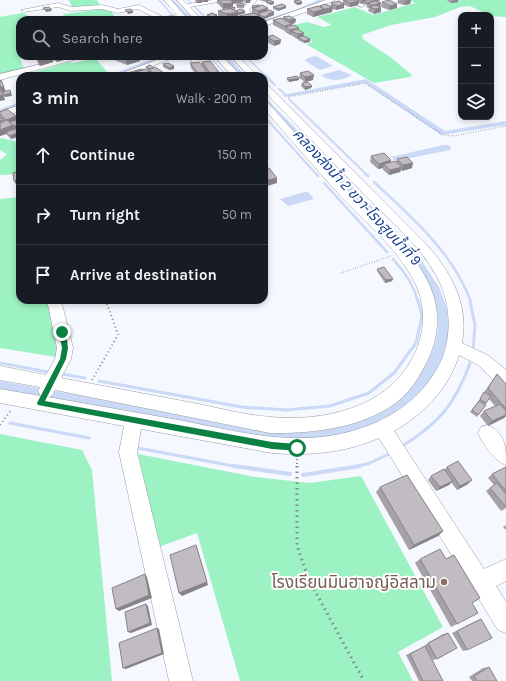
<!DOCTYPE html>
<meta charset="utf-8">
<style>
:root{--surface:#171b24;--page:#20242c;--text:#f1f3f6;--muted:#9ea1a6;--line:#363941}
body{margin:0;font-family:Karla,"Noto Sans Thai",sans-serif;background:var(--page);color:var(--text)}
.controls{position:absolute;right:12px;top:12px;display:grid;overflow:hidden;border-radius:8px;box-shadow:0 2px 6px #0003}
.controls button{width:36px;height:36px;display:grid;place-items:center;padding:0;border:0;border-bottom:1px solid var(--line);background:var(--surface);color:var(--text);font:20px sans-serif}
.stop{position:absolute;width:12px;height:12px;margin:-9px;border:3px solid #0b8043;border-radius:50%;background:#fff}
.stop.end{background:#0b8043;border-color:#fff;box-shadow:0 1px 4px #0008}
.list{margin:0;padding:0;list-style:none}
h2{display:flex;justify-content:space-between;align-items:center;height:52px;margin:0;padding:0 16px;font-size:17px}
h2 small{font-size:13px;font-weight:400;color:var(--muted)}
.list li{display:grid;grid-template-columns:26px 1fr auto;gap:12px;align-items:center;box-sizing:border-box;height:60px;padding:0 16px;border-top:1px solid var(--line)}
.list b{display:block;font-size:15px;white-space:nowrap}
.list em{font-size:13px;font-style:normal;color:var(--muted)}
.icon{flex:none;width:22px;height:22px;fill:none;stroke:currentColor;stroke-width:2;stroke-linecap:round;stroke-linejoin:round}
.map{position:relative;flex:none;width:506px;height:681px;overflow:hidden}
.search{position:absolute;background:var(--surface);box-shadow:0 2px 6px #0003;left:16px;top:16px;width:252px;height:44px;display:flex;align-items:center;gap:10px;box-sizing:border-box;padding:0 14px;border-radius:12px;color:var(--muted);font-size:15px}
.panel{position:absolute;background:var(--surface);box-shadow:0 2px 6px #0003;left:16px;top:72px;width:252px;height:232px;border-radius:12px}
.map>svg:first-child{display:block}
</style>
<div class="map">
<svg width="506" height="681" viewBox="0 0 506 681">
<rect width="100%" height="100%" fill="#f5f8fe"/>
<!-- green -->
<path fill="#9cf2c2" d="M69,0H97L100,5L73,9Z
M410,0H506V17L491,16L470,6L460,7L435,17L391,25L362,35L363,39L390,57L412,75L410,77L374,83L306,44L313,42L290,26L307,22L324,27L332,25L317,17L355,7L373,15L415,3Z
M101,9L111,11L117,20L59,19L65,14Z
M22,13L27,15L31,20H20V56L25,57L20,59L25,70L0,77V17Z
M92,59H96L107,72L98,76H20V78L17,77L69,62L73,63Z
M2,138L14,141L20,145V174L0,175V160L7,154L0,150V139Z
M20,197V300H48L57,340L56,357L0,348V199Z
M0,434L82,450L92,470L112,681H0Z
M138,454L255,477L310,483L361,476L443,627L398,652L413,681H240L197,533L159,547Z"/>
<!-- water -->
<path fill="#c9d9f6" d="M314,56L318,57L333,66L320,70L305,61L306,59Z
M339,70L352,75C343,81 329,82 321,75Z
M443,145H448L451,147L450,150L400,160H394L391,157Z
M305,192H308L314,199L288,206L280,199Z"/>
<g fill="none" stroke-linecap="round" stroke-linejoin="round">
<!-- stream-far4 -->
<path stroke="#c9d9f6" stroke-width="1.5" d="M159,0L174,17
M188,0L192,4
M194,6L207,19
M209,56L227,76
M245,56L266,76"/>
<!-- stream-far3 -->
<path stroke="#c9d9f6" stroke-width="2" d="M265,75L275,85
M279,89L286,95
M289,99L367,175
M264,116L317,175"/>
<!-- stream-far2 -->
<path stroke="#c9d9f6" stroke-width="2.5" d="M316,174L318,176
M365,174L368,176
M374,182C411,217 453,252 471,302
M324,183L387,252
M393,259C405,272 414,285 418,302"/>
<!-- stream-far1 -->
<path stroke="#c9d9f6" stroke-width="3" d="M470,301L475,325L473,351
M0,363L48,372
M62,374L85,378
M99,381L242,407L286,410L330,406L369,393L394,373L416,343L422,316L418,301
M10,423L89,438
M401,447C439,423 455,405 470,363
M138,448L239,467
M355,467L370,463L391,453"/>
<!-- stream -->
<path stroke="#c9d9f6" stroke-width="4" d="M234,466L290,474
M303,475L360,466"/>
<!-- canal -->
<path fill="#c9d9f6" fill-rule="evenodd" d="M169,0H174L193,20H187Z
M318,0H324L297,13L264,23V20H262L293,11Z
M160,56H168L116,76H107Z
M221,56H227L246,76H240Z
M366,79L445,131L506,121V125L441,135L365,83L285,97L282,95Z
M264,96L415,251L439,287L447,309L449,333L444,355L432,378L417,396L400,411L379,424L353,435L324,442L277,444L0,391V381L284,432C331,432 381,422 413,384C432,361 444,331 435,301C423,261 387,232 360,203C328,169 296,136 264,102Z
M20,102V106L0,113V109Z"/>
<defs>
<path id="minor" d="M164,0H171L186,17V19L159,20L138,9L118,13L102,9L71,11L58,7L24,12L21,10L58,3L71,7L102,5L118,9L139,5L163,17L177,15Z
M177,0H183L187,4L213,0H229L190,7L202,20H195Z
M250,0H257L249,10L253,15L250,17L242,10Z
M326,0H335L315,9L264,26V22Z
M344,0H353L365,5L362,7Z
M75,56H88L0,80V74Z
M167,56H178L127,76H115Z
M188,56H196L202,63L195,65Z
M214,56H222L241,76H232Z
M230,56H238L258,76H249Z
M264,83L267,84L428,246C452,274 469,305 462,343L489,356L506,370V388L500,386L478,365L459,355C449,388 424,414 394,431L484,569L506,559V581L496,586L506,602V633L498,630L379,438C345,453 309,456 272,453L141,429L137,452L193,681H169L119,452L124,426L0,403V389L41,396L38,391L40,387L0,380V366L46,375L55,359L57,348L47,300H61L73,348L71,359L61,378C102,386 142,393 183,401C212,406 242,415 271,417C323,422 386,408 412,359C425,336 427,307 415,283C397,247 364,221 337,192C312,165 289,137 264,109V101L267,102C294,131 319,161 347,189C405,247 474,297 414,384C385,426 317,434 270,433L55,390L52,396L48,397C93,405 139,413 184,421C219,428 256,437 291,438C347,440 408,420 437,369C453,342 452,304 437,277C419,243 387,218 361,191C328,158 296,124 264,91Z
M20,105V111L0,118V112Z
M487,425C506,432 506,448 506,465C494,461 483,444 478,433L481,427Z"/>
</defs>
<!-- minor casing -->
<use href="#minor" stroke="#999da4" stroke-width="1"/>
<!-- path-far2 -->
<path stroke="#85878c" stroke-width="1.5" stroke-dasharray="0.5 2" stroke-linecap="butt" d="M288,97L365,83L443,135L453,136L506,126
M341,273L391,256
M106,300V302"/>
<!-- path-far1 -->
<path stroke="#85878c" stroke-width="2" stroke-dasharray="1 3" stroke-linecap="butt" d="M92,380L118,335C118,333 108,308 106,301
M0,425L11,410
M297,459V467"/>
<!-- path -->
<path stroke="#85878c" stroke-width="3" stroke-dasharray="1.5 4" stroke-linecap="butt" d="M297,466V546L309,580L364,681"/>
<!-- minor -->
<use href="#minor" fill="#fff" fill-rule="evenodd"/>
</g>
<!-- wall -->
<path fill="#a6a1a7" d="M195,0H208V2H202V3H197L195,1Z
M217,0H252L250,1V3H246L243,1V2L233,4V7L223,9L217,3Z
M259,0H269L274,2V4L270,5L266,3V2Z
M343,0H380L379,2H378L381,3L380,7L381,8V12L374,14L368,11L369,8L366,7L367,5L359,3L358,5L350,7L344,5V8L336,10L332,9V12L313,17L307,14V9L321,5L331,7V3H343Z
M398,0H411L410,4L404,5L397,3Z
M448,0H458V2L451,3L447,1Z
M294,1L302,2V4L297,5L294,3Z
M382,2L397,8L389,10L381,7Z
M244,3V8H237V4Z
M252,6H260L268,8V10L274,12V15L264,19L260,17V20H235V17L252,13Z
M273,7L286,8L278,11L273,9Z
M235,10L245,11V13L239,15H238V16L227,19L218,16V11Z
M207,15L217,18L212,19L208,17Z
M283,17L296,19L295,23L292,24V25L299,28V30L304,36L310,42L304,43L298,40V39H297L291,35V34L290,35L285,32V31L273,25V20L283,19Z
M267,37L281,40L280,44L274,46L267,42Z
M51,56H74L68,58L67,57V59L57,62Z
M109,56H148L149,58L141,60H139L140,61L127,65L112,59Z
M52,57L53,62L40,66L38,63L36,58Z
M202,62L219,76H209L207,74V76H197L191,68L190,63L202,65Z
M163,64L174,66V69L169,70L163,67Z
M146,67L165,76H121V74L143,70L148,72V70L146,69Z
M300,73L313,80L305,82L299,78V80L289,82L287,80V78H299Z
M302,83L312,86L311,88L305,90L301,86Z
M0,112L16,116L17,121L15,129L14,128L15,129L20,132V136L11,139L6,134L0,136Z
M371,156L391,162H396L397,159L412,168L402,171L401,170L400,172L389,175L383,170V168L378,169L370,162Z
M377,269L392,281L385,283L377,271Z
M497,374L506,384V416L504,418L488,426L480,416L484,411L495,406L489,399L485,405H486L477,417L470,412L478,402L482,395Z
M447,467L468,484L457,490L451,482L449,485L436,491L428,480L431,476L444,470Z
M506,467V508L501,511L486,491L494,485L488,478L492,474Z
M380,487L443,531L438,536L409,550L376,492Z
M506,525V530L503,527Z
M420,559H446L472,603L457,624L451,627L415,563Z
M481,619L467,650L463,651L452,633L476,621Z
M448,633L437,659L433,660L426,648L443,681H419L406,655L425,646V645L443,634Z
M489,667L497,681H472L469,677L483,668Z"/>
<!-- shaded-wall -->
<path fill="#878388" d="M202,0V3H197V1Z
M203,0H208V2H203Z
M232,0H243V2L233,4V7L223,9V4L232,3Z
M248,0H252L250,1V3H246V1Z
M362,0H367L363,1V3L361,4Z
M409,0H411L410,4L404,5L405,1Z
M458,0V2L451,3L452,1Z
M359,1L358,5L350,7V3Z
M274,2V4L270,5V3Z
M302,2V4L297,5V3Z
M381,3L380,8H373V5Z
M344,4V8L336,10V6Z
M397,4V8L389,10L390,6Z
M286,6V8L278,11L279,9Z
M333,7L332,12L313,17L314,12Z
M268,8V12L258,14V11Z
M381,8V12L374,14L375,9Z
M51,9L52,11L46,12L45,10Z
M133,11V13L128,14L127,12Z
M245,11V13L239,15V13Z
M238,12V16L227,19V14Z
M274,12V15L264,19V17L268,14Z
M217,15V18L212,19V17Z
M260,16V20H249L254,19V17Z
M296,19L295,23L288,25L289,20Z
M299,28V33L291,31V34L290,35V30Z
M304,33L303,38L298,37V39H297L298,34Z
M310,39V42L304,43V41Z
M281,40L280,44L274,46V41Z
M55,56H66L67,59L57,62Z
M67,56H74L68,58Z
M139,56L140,61L127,65L126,60Z
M140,56H148L149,58L141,60Z
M52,57L53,62L40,66L38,60Z
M174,66V69L169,70V68Z
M207,72V76H198V73Z
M219,72V76H210V73Z
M164,73L165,76H157V75Z
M152,74V76H145Z
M314,75L313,80L305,82V77Z
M299,78V80L289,82V80Z
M312,86L311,88L305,90V87Z
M0,87H4L6,92H3L5,100L0,101Z
M11,93L12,96L5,97L4,95Z
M16,116L18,122L9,125L6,120Z
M20,124V127L15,129L14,126Z
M13,125L15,130L6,132V134L0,136V130Z
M20,132V136L11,139L10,136Z
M391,160L390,166L384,164L383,168L378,169L379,164Z
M413,163L412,168L402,171L403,165Z
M402,167L400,172L389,175L390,170Z
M277,178V183L264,187V181Z
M20,180V186H17L14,181Z
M393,279L392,281L385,283L386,280Z
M506,414V416L504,418L488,426L492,421Z
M472,480L468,484L457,490L460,486Z
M453,481L449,485L436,491L440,487Z
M443,531L438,536L409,550L414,545Z
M196,545L208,585L182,596L179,593Z
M145,574L147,577L152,598L119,611L116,609Z
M146,604L148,606L152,625L131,633L128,632Z
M157,628L159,629L164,654L126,669L123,668Z"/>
<!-- building -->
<path fill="#c1bbc2" stroke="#878388" d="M218,0H230L233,3L223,4Z
M267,0H269L274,2L270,3L266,1L268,0Z
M299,0L302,2L297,3L294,1Z
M343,0H357L359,1L350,3Z
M367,0H378L367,3L363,1Z
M389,0L397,4L390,6L382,2Z
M339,1L344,4L336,6L331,3Z
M375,1L381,3L373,5L367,3Z
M244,3V5L237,6V4Z
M282,4L286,6L279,9L273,7Z
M325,4L333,7L314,12L307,9L318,6L324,9L320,6Z
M258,5L260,6L254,8L252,6Z
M262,5L268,8L258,11L252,8Z
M376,5L381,8L375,9L369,7Z
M49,7L51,9L45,10L43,8Z
M235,7V9L233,10L230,8L227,9Z
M230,8L238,12L227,14L218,11Z
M131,9L133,11L127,12L125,10Z
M240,9L245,11L239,13H238V12L236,11Z
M269,10L274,12L268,14L269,15L264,17L257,14Z
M212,13L217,15L212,17L207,15Z
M253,13L260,16L254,17L250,16L254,19L249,20H240L235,17Z
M289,16L295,19L289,20L283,17Z
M225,18L228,20H216Z
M281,18L292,24L284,26L273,20Z
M294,25L299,28L290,30L285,27Z
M297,29L304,33L298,34L291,31Z
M273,35L281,40L274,41L267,37Z
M304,36L310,39L304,41L298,37Z
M45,56H51L52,57L38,60L36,58Z
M116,56H139L126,60Z
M210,61L219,72L210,73L202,62Z
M199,62L207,72L198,73L190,63Z
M168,63L174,66L169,68L163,64Z
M150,65L154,68L150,69L146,67Z
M155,67L164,73L157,75L148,70Z
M141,69L143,70L135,72V74L131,72Z
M145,69L152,74L145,76H140L135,72Z
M308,71L314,75L305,77L300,73Z
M131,72L135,76H122L121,74Z
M297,76L299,78L289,80L287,78Z
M1,80L4,87H0V81Z
M308,82L312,86L305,87L302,83Z
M0,89H1L3,95L0,96Z
M10,90L11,93L4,95L3,92Z
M7,109L16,116L6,120L0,114V112Z
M0,117L3,120L0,121Z
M7,120L13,125L0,130V123Z
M16,120L20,123V124L14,126L10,122Z
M15,129L20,132L10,136L6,132Z
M384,153L391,160L379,164L371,156Z
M407,157L413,163L403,165L397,159Z
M395,161L402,167L390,170L384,164Z
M266,166L268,168L264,169V167Z
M269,168L277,178L264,181V169Z
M20,171V180L14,181L13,173Z
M384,267L393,279L386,280L377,269Z
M497,374L506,384V409L488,388Z
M484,392L491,396L486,403L480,399Z
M479,401L486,405L478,415L472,410Z
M500,404L506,411V415L492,421L484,411Z
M458,461L472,480L460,486L447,467Z
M506,467V491L492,474Z
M444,469L453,481L440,487L431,476Z
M407,475L443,531L414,545L380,487Z
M497,483L506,494V507L490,488Z
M196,545L207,582L179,593L170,555Z
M440,549L446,559L454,555L480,598L472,603L478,613L457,624L420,559Z
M145,574L149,595L116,609L112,588Z
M146,604L150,623L128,632L125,612Z
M481,619L492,638L467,650L457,631Z
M157,628L162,653L123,668L119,643Z
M448,633L457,648L437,659L428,643Z
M425,646L443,681H423L410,654Z
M489,667L497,681H477L474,676Z"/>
<!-- route -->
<path fill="#0b8043" d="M62,330L66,332L68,348L66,359L45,401L272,442L297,444L301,448L300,451L272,449L38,405L37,403L60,359L62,348L59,332Z"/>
<!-- markers -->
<circle fill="#8d6e63" stroke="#fff" stroke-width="1.5" cx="444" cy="582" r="4"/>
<g text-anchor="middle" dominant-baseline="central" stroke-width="4" stroke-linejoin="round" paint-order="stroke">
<!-- water labels -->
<g font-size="15" font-style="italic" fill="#1a4290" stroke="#fff">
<text transform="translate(357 197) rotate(47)">คลองส่งน้ำ 2 ขวา-โรงสูบน้ำที่ 9</text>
</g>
<!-- near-education labels -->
<g font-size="17" fill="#785e54" stroke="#fff" text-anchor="end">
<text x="436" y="582">โรงเรียนมินฮาจญ์อิสลาม</text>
</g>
</g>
</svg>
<div class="controls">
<button>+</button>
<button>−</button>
<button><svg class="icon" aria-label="layers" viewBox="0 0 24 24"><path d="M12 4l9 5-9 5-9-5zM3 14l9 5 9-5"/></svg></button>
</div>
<div class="stop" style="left:297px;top:448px"></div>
<div class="stop end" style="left:62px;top:332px"></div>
<div class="search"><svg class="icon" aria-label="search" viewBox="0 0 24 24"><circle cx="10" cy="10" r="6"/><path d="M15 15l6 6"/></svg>Search here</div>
<section class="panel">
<h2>3 min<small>Walk · 200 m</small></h2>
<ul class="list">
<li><svg class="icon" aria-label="ahead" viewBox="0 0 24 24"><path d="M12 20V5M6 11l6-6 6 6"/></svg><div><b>Continue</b></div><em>150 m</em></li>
<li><svg class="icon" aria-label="right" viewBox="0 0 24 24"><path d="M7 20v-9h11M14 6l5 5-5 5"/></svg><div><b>Turn right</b></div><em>50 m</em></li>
<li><svg class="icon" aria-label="arrive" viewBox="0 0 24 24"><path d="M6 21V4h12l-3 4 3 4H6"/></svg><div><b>Arrive at destination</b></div></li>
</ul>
</section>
</div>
